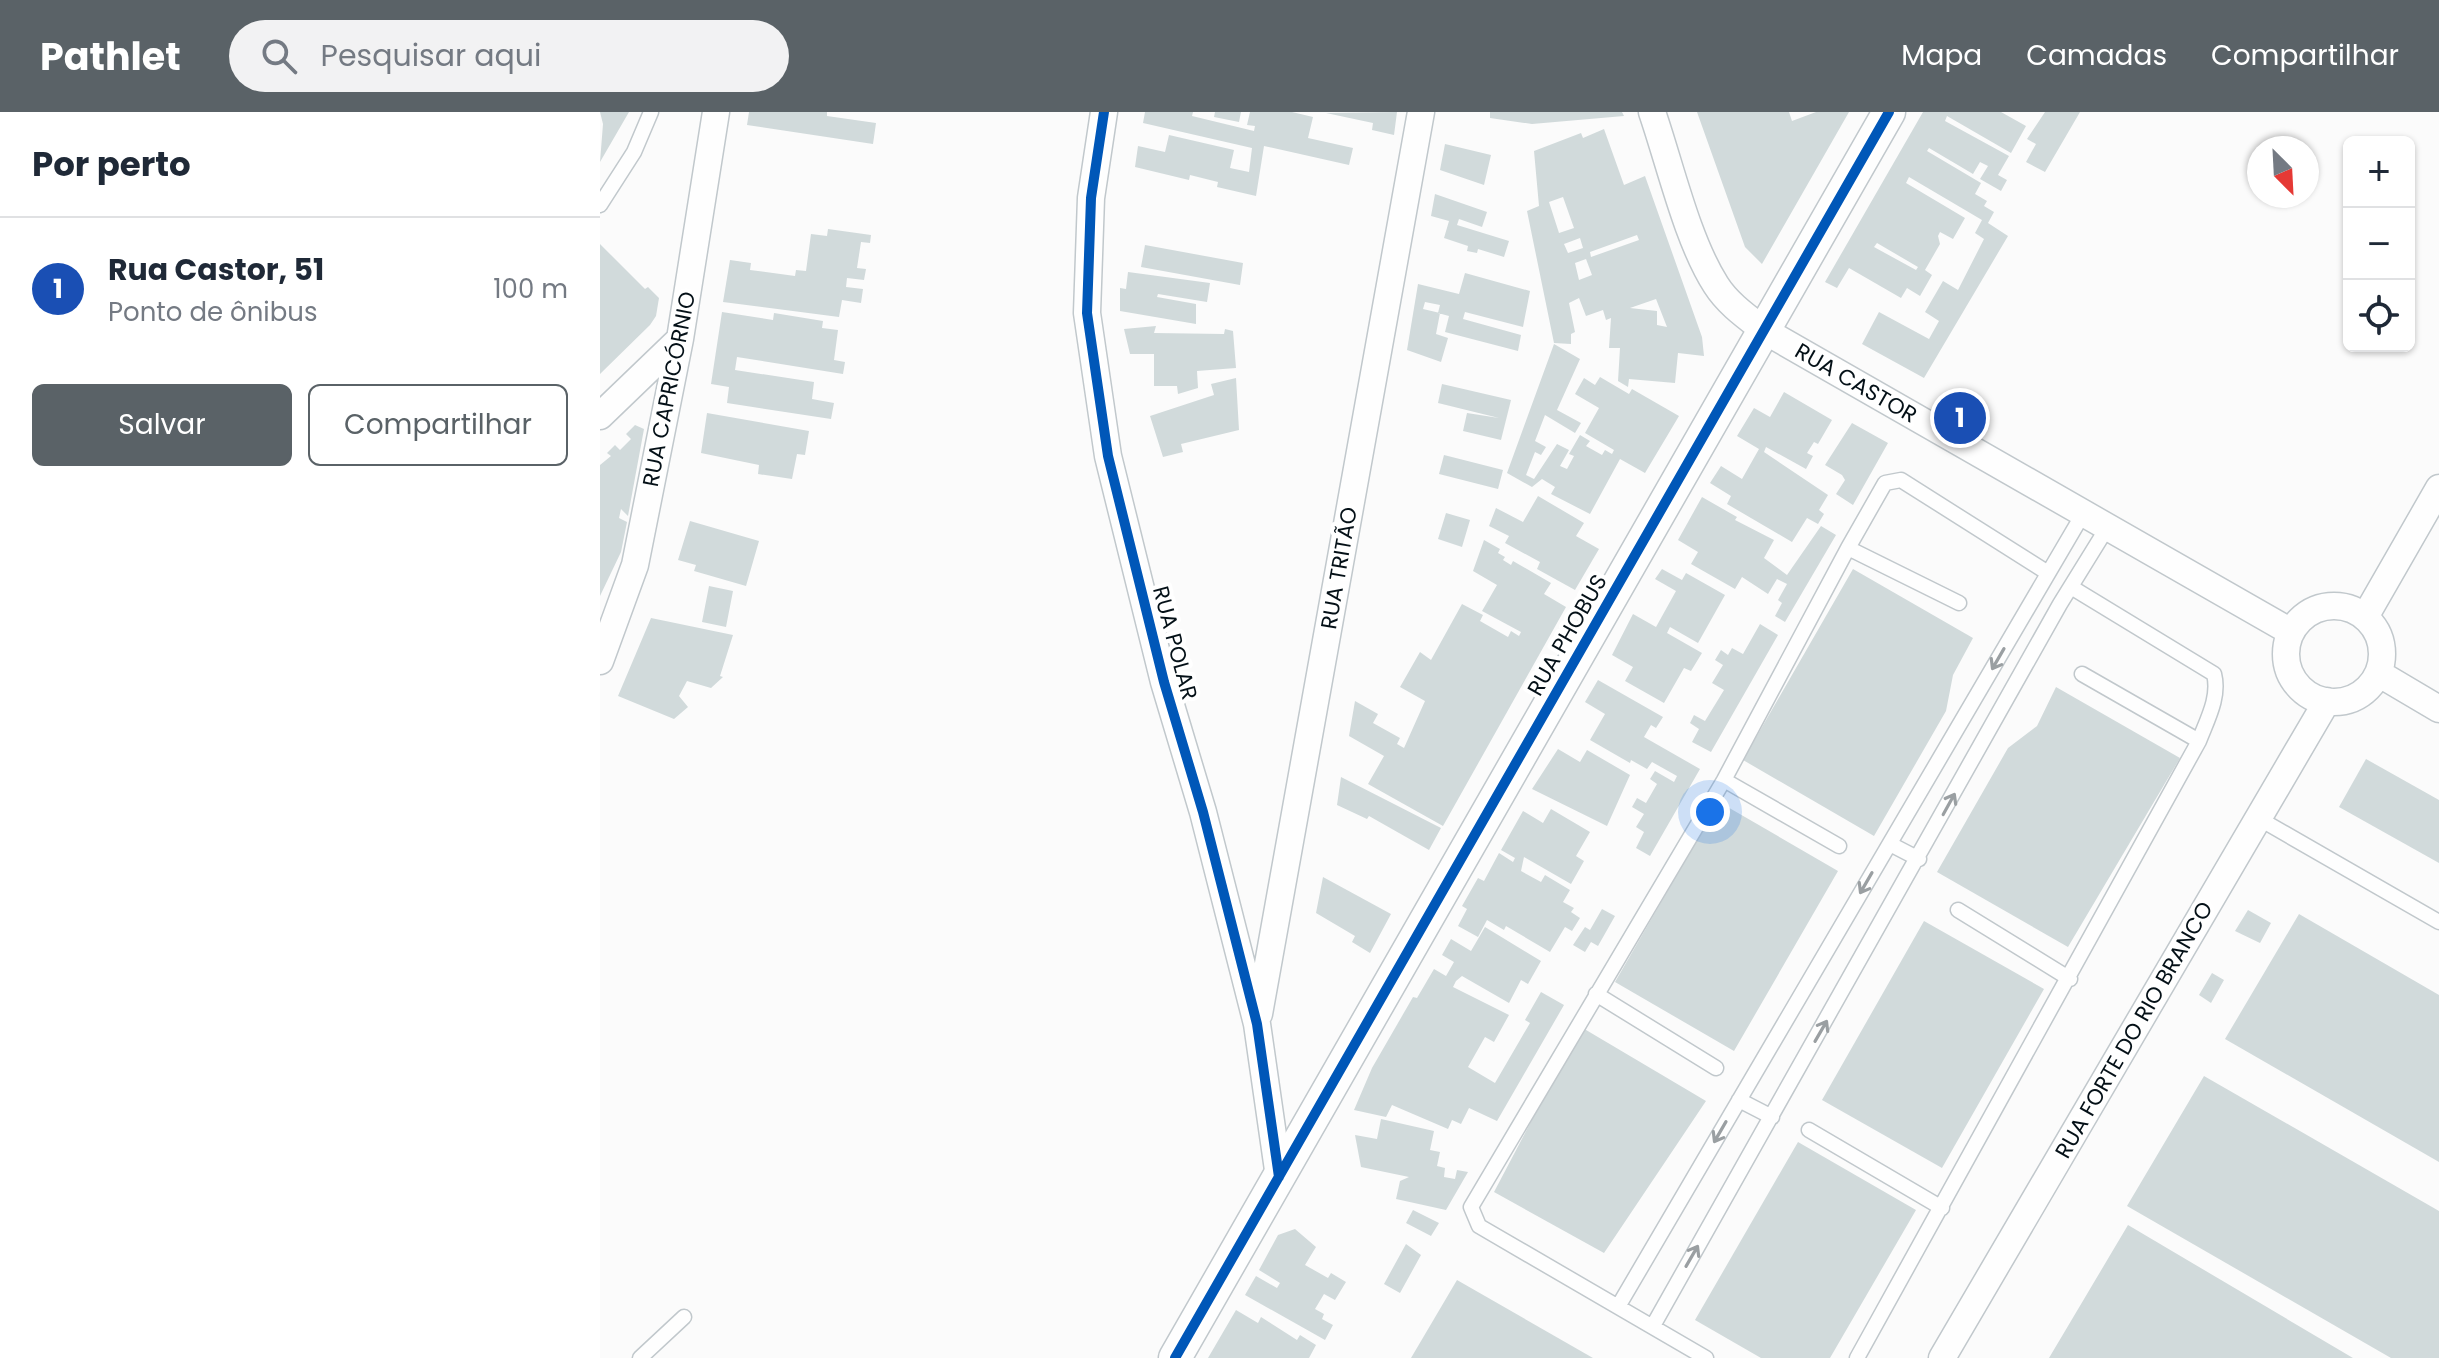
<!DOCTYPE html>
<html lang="pt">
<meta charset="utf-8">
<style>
:root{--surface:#fff;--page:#f2f2f3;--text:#1f2937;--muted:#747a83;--line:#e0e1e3;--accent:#5a6267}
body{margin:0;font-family:Poppins,sans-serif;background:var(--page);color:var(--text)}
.controls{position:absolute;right:24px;top:24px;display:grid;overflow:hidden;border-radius:12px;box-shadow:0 2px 6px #0004}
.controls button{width:72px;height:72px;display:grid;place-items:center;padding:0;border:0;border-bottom:2px solid var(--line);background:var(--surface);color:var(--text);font:40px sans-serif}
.compass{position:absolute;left:1647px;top:24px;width:72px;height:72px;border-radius:50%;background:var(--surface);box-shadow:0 2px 6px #0004;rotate:156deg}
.you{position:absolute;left:1110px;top:700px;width:28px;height:28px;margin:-20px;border:6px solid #fff;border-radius:50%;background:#1a73e8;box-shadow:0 0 0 12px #1a73e833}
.badge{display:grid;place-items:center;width:52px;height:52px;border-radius:50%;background:var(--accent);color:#fff;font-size:26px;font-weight:700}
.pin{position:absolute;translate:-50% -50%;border:4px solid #fff;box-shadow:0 2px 8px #0006}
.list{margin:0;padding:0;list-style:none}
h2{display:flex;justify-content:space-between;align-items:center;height:104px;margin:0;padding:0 32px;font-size:34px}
h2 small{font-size:26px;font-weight:400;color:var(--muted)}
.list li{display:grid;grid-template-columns:52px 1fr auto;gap:24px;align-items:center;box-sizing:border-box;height:144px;padding:0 32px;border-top:2px solid var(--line)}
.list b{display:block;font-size:30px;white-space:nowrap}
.list p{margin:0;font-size:26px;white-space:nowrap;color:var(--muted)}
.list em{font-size:26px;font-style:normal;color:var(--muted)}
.actions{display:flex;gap:16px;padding:24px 32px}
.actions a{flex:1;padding:18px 0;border:2px solid var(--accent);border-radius:12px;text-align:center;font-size:28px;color:var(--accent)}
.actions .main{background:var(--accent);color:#fff}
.icon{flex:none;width:44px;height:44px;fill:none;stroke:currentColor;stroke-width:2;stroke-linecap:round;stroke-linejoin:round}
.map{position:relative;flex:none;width:1839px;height:1246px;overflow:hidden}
header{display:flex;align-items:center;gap:48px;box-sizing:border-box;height:112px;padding:0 40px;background:var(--accent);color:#fff}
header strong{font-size:38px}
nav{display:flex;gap:44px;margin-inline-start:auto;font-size:28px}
.search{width:560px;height:72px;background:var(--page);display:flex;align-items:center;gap:20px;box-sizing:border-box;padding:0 28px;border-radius:44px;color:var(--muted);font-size:30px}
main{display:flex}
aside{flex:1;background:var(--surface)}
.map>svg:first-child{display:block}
</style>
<header>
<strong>Pathlet</strong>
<div class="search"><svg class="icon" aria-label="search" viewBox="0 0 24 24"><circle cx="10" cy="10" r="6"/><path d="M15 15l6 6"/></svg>Pesquisar aqui</div>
<nav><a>Mapa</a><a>Camadas</a><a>Compartilhar</a></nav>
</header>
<main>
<aside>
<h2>Por perto<small></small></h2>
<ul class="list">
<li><span class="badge" style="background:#1a4fb4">1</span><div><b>Rua Castor, 51</b><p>Ponto de ônibus</p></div><em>100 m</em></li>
</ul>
<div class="actions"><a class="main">Salvar</a><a>Compartilhar</a></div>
</aside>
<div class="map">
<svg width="1839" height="1246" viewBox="0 0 1839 1246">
<rect width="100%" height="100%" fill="#fbfbfb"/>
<!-- building -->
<path fill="#d1dadb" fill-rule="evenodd" d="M0,0H29L0,50L3,12Z
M149,0H227V4L276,11L273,32L147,13Z
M545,0H593L592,4L654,19L655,14L647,13L650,0H692L713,5L708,26L753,36L749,53L664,34L656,84L617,75L618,70L590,63L589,68L535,55L538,34L565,40L569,23L634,38L630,56L649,60L652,36L543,11Z
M615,0H641L639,10L614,5Z
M797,0L794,23L772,18L773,11L726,1Z
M890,0H1022L1024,4L932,12L890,6Z
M1097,0H1189L1192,9L1216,0H1249L1162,152L1145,135Z
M1323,0H1401L1426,14L1411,41L1347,4L1345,9L1409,44L1398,63L1407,68L1401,79L1380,67L1388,54L1380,50L1373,62L1329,36L1327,39L1381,71L1375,82L1387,89L1384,94L1394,100L1388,111L1408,124L1324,266L1262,232L1279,200L1329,227L1339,209L1325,200L1343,169L1358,178L1384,127L1375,121L1382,108L1309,65L1306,71L1365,106L1353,127L1340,120L1338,124L1340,132L1325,158L1332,163L1320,184L1307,176L1301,186L1249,156L1237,176L1225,170ZM1277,131L1318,155L1316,158L1274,135Z
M1445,0H1480L1445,60L1426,50L1436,32L1427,27Z
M1004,17L1024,73L1045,64L1102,225L1104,244L1078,241L1075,271L1029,267L1028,275L1018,269L1020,236H1009L1011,206L1006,208L1003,198L986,204L979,186L969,191L975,220L971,222V232L954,231L927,99L939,94L934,39L981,21L983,26ZM963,85L974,116L959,121L949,90ZM1037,123L1039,128L991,145L990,140ZM980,126L983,136L968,141L964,132ZM986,147L992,163L979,168L975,151ZM1056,187L1067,215L1057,213V199L1030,196Z
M845,32L891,43L884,73L840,58Z
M835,82L887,100L882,115L859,107L857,113L909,129L904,145L878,137L877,141L867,139L868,134L844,126L849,109L831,104Z
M228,117L271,123L270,131L261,130L257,156L266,157L264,168L247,166L246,175L263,177L261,191L242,188L239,205L123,190L130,148L151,151L150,158L195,164L196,158L206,159L211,122L227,124Z
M0,132L45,177L48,175L59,186L56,204L50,213L0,262Z
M545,133L643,151L640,173L541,155Z
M528,160L610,171L607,190L558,182L557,185L596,192V212L520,199V176L526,177Z
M865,161L930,179L923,215L865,200L863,207L921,223L918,239L845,220L849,204L838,201L840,193L825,190L823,197L840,201L836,222L848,226L841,250L807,238L818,172L859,182Z
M122,200L173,208L174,201L223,209L222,216L238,218L234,248L245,250L243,262L137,245L135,258L214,270L212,287L234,291L231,307L127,291L129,275L111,272Z
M556,214L554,221L624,222L625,217L633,219L636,256L597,259L598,276L578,282L577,274H554V242H530L524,217Z
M954,232L980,247L957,298L981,311L975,321L945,303L935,329L946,335L941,343L935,340L926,363L934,367L957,332L969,338L960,354L967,357L974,344L969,342L980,323L990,329L986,334L1002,343L1005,338L1012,342L1014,338L985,321L999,296L975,282L984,266L995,273L1000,265L1029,282L1032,277L1079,304L1045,361L1020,347L990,402L951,382L955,375L942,367L932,375L907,361Z
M636,266L639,318L581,332L583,340L563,345L550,304L614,283L611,272Z
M842,272L911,288L901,328L863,319L867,301L899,306L838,291Z
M1184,280L1232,308L1218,332L1214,330L1207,341L1213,344L1206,357L1166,335L1164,340L1228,383L1219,398L1224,402L1218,412L1207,406L1192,430L1127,392L1131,384L1110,371L1121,354L1142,367L1159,337L1137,324L1154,296L1170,305Z
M107,301L209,319L205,343L197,342L192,367L158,362L159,353L101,341Z
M1252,311L1288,331L1253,393L1236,382L1245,368L1242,363L1225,353Z
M35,313L44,317L28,404L21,397L19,406L27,410L21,440L0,484V353L11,344L7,341L15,333L20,338L31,327L26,322Z
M844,343L903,358L898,377L839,362Z
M938,384L984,411L976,424L999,437L975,478L937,457L940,450L905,431L909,424L889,414L896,396L923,410Z
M1102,385L1137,405L1135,408L1174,428L1164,446L1187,463L1221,414L1236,423L1185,510L1175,504L1182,491L1178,488L1187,472L1177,467L1168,482L1142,465L1135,477L1091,452L1098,440L1078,428Z
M846,401L870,408L862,435L838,427Z
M90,409L159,429L146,474L94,459L96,453L78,448Z
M884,428L900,437L898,441L905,445L903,448L911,453L913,449L951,471L944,482L966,495L843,714L768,672L784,644L749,624L755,589L778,602L773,611L800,626L797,632L804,636L825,589L800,575L820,540L831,548L862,492L883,503L880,509L908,525L911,519L919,524L921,520L882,499L897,473L873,459Z
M1062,457L1082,468L1086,461L1125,483L1098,531L1070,515L1067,521L1102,541L1091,559L1084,556L1064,591L1025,569L1033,555L1012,543L1033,502L1056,515L1076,479L1055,467Z
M1253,457L1373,526L1353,563L1346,599L1274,724L1143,648Z
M109,474L133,479L126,515L102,510Z
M51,506L133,523L120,564L123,565L111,576L87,569L79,584L88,595L74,607L18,584Z
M1160,512L1178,523L1111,640L1092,630L1099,617L1090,611L1094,603L1105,609L1124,578L1112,571L1123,553L1115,548L1121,538L1128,543L1132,536L1143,542Z
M998,568L1063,605L1056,616L1051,613L1044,625L1100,657L1050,744L1036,736L1044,720L1036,715L1044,702L1032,695L1037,686L1046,691L1057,672L1050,667L1055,659L1074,670L1077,664L1052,650L1047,657L1031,648L1030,651L990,628L1005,602L985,590Z
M1456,575L1580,646L1468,835L1337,760L1408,636L1437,614Z
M958,637L980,650L987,638L1030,663L1007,714L932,677Z
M1766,647L1839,688V751L1739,695Z
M741,665L841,716L829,738L769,704L767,707L737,693Z
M1119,690L1238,759L1134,939L1015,870Z
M951,697L990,720L976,744L984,749L971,772L924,745L921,759L941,770L945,763L970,778L963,790L974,796L971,800L980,806L972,819L965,815L950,840L906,814L904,818L887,808L878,825L858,814L867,797L862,794L878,766L884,769L899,741L913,750L915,746L901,738L923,699L943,711Z
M723,765L791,802L770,841L752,830L755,824L716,801Z
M1002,797L1015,804L998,834L991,830L985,840L973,833L985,815L990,818Z
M1648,798L1671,811L1660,831L1635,819Z
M1699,802L1839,883V1050L1625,927Z
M1324,809L1444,877L1342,1056L1222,988Z
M885,815L941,849L928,872L921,868L909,891L862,864L856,869L853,875L909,903L894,930L885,925L868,955L895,971L930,911L925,908L941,880L964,893L897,1009L869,996L861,1012L852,1008L848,1017L792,993L786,1005L754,998L772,956L813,885L817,886L834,857L846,864L854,850L842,843L851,827L871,839Z
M1612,861L1624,868L1611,891L1599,883Z
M981,915L1106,989L1004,1141L894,1080Z
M1604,964L1839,1099V1246H1791L1527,1094Z
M781,1007L834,1019L830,1038L840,1040L837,1054L845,1056L844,1065L855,1067L857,1058L868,1060L846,1098L796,1087L800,1069L809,1065L761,1055L755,1023L777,1027Z
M1198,1030L1316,1098L1230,1246H1161L1095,1208Z
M813,1098L839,1111L831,1124L806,1111Z
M1528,1113L1753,1246H1449Z
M695,1117L716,1135L705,1153L728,1166L731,1161L746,1170L735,1188L724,1182L715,1197L724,1202L722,1207L733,1213L725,1228L645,1183L656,1164L677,1176L680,1171L659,1158L678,1123Z
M806,1132L821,1143L800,1181L784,1172Z
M857,1168L993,1246H811Z
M636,1198L658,1211L661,1205L697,1228L700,1223L716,1233L709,1246H608Z"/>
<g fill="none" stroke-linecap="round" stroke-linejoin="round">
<defs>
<path id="service" d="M0,93L34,40L51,0
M1248,436L1285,371L1301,368L1448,461
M1482,562L1599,629
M1124,668L1239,734
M1658,706L1839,810
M1290,732L1319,747
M1358,798L1470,867
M996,882L1116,956
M1139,988L1172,1005
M1209,1018L1342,1096
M1019,1193L1483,402
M1054,1212L1460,492L1507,416
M40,1246L84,1205
M1106,1246L879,1114L871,1095L1124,668L1248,436L1359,491
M1257,1246L1599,629C1607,608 1620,585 1614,562L1471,475"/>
<path id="minor" d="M504,0L491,86L487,201L508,344L564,570L603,700L657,912L679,1065
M1052,0C1070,52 1087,128 1116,173C1128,192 1147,205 1165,219L1691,520
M0,304L80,227
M1686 542a48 48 0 1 1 96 0a48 48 0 1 1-96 0Z
M1765,505L1839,376
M0,549L35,453L80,227L116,0
M1778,561L1839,597
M659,902L821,0
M1342,1246L1727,589"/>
<path id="tertiary" d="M575,1246L1289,0"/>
</defs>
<!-- service casing -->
<use href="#service" stroke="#c1c8cc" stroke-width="17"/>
<!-- minor casing -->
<use href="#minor" stroke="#c1c8cc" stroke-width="29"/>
<!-- tertiary casing -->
<use href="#tertiary" stroke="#c1c8cc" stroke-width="35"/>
<!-- service -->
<use href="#service" stroke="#fefefe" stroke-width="14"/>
<!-- minor -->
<use href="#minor" stroke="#fefefe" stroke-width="26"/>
<!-- tertiary -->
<use href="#tertiary" stroke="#fefefe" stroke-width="32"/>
<defs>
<path id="cycleway" d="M504,0L491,86L487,201L508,344L564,570L603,700L657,912L679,1065
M575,1246L1289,0"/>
</defs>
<!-- cycleway casing -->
<use href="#cycleway" stroke="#fff" stroke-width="15"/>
<!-- cycleway -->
<use href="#cycleway" stroke="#0057b8" stroke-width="10"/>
</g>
<!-- one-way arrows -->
<defs><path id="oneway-shaft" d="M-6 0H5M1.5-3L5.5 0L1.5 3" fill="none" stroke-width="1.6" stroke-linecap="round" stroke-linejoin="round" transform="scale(2)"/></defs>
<g stroke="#9a9fa2">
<use href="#oneway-shaft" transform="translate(1398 547) rotate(120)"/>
<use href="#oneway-shaft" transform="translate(1349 692) rotate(-61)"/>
<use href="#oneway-shaft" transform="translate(1266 771) rotate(120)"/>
<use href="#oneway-shaft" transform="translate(1221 919) rotate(-60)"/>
<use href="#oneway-shaft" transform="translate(1120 1020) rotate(120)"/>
<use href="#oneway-shaft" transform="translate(1092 1144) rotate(-60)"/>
</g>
<g text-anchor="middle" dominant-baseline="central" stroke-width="8" stroke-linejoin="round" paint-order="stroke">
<!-- street labels -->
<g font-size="22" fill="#041017" stroke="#fff">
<text transform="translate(1256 271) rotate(30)">RUA CASTOR</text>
<text transform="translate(69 277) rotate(-79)">RUA CAPRICÓRNIO</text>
<text transform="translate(739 456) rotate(-80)">RUA TRITÃO</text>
<text transform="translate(967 523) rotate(-60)">RUA PHOBUS</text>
<text transform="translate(575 531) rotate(75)">RUA POLAR</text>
<text transform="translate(1534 918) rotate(-60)">RUA FORTE DO RIO BRANCO</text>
</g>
</g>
</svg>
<div class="controls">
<button>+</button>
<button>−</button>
<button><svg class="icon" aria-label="locate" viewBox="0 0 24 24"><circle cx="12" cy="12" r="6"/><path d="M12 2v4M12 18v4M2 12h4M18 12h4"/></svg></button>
</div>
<svg class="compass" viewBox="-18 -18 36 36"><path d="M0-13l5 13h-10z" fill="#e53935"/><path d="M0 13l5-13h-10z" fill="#747a83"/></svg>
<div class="you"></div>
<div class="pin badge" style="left:1360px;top:306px;background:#1a4fb4">1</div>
</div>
</main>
